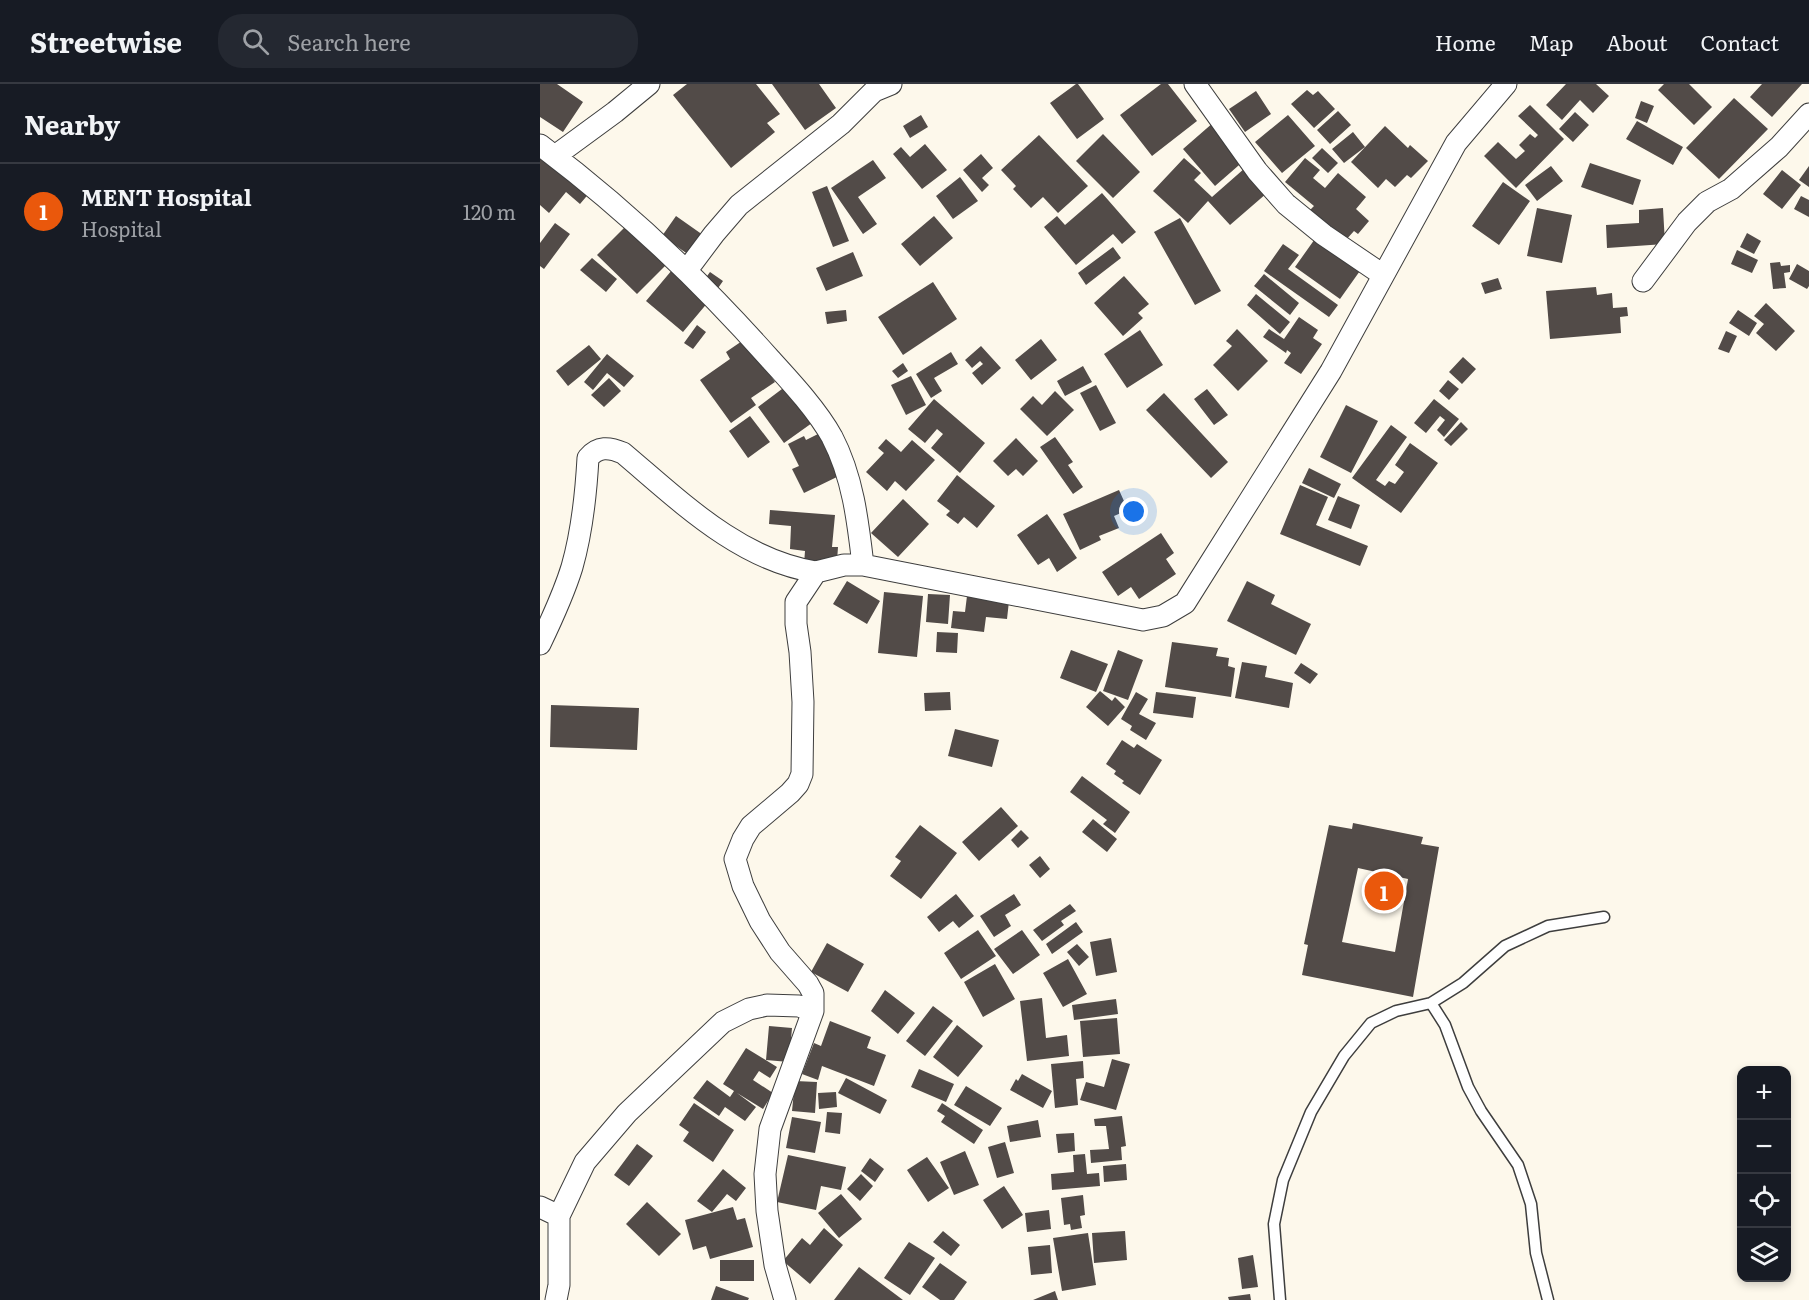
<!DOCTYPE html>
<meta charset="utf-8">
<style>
:root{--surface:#171b24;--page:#242831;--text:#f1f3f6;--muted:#9ea1a6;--line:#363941;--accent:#ea580c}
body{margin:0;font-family:Literata,serif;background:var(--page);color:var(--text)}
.controls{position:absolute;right:18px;bottom:18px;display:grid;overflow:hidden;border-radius:12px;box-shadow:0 3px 9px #0003}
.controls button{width:54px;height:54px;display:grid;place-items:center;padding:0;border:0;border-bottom:2px solid var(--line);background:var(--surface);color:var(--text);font:30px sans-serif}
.you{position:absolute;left:594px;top:428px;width:21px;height:21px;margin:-15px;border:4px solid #fff;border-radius:50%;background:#1a73e8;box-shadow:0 0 0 9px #1a73e833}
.badge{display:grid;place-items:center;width:39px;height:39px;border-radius:50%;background:var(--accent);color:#fff;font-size:20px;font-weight:700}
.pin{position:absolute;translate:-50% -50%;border:3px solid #fff;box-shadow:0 2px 6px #0006}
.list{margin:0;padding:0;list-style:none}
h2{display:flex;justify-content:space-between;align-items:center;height:78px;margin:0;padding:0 24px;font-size:26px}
h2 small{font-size:20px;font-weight:400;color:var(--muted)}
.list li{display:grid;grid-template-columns:39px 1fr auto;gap:18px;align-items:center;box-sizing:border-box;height:96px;padding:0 24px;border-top:2px solid var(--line)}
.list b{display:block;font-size:22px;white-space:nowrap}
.list p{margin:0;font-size:20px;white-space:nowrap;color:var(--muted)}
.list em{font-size:20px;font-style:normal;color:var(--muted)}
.icon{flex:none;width:33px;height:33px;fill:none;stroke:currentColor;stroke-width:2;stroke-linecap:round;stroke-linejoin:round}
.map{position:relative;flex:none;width:1269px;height:1216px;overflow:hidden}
header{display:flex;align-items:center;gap:36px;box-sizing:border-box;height:84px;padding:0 30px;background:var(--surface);border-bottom:2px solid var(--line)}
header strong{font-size:28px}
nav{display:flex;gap:33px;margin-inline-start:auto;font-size:21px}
.search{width:420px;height:54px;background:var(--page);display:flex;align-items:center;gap:15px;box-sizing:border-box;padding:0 21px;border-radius:24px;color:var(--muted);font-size:22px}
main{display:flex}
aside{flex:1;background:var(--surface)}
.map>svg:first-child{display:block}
</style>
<header>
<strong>Streetwise</strong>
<div class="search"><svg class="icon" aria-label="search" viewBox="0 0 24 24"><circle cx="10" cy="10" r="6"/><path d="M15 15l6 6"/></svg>Search here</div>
<nav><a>Home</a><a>Map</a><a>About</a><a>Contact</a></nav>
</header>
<main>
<aside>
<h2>Nearby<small></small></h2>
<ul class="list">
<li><span class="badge">1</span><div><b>MENT Hospital</b><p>Hospital</p></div><em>120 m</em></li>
</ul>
</aside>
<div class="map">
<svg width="1269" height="1216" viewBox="0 0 1269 1216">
<rect width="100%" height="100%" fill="#fdf8eb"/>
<!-- building -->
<path fill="#524b48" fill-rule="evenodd" d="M0,0H17L43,18L23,48L0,33Z
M147,0H216L240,30L227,39L235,48L191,84L133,11Z
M232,0H279L296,24L265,46Z
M536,0H538L564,35L537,55L510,19Z
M621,0H628L657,37L612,72L580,31Z
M1026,0H1056L1069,12L1053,29L1040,16L1022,36L1006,21Z
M1124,0H1149L1172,23L1154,41L1118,6Z
M1222,0H1262L1232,33L1210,13Z
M767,6L773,11L778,7L795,25L774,44L751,20Z
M716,7L731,30L705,48L689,25Z
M1194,14L1228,45L1179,95L1146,64Z
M1101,17L1114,22L1107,39L1095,34Z
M990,21L1024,55L976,104L944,72L958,58L976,75L985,67L979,61L990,50L995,54L998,51L978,32Z
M798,27L811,41L790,60L777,46Z
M1035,28L1049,41L1033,58L1019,45Z
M381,31L388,43L370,54L363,42Z
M748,31L775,62L742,89L715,58Z
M1097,37L1143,63L1133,81L1086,55Z
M674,38L706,75L675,102L643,65Z
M845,42L868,64L870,61L888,77L871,94L867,91L855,103L846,95L838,104L811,78Z
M813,48L825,63L804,79L792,65Z
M563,50L600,88L573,114L536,77Z
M499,51L548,102L518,129L503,113L491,124L473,105L476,102L461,86Z
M385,60L407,86L382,105L353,70L361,63L370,73Z
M782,64L798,79L788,89L772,74Z
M441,70L453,84L442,94L449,101L442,108L423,86Z
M0,73L51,107L40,120L26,108L9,129L0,121Z
M644,74L661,89L654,96L672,113L705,84L727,109L690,141L668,117L648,139L613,107Z
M765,74L780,86L773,94L785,104L798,89L826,113L816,125L829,137L818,150L814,147L805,157L769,127L774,122L745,98Z
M333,76L346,94L318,113L337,140L323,150L291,104Z
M1050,79L1101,96L1093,121L1041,103Z
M1011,82L1023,97L997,117L985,101Z
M1269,82V103L1259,96Z
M1242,86L1261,101L1242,125L1223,110Z
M420,93L438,117L413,135L396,112Z
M963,98L990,117L959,161L932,142Z
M287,102L309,157L293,163L272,108Z
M562,109L596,148L582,160L573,150L536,181L504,143L517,132L525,141Z
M1261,112L1269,116V133L1254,125Z
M997,124L1032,131L1022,179L987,172Z
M1123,124L1125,160L1067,164L1066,141L1099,139V126Z
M136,132L163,151L149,171L122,152Z
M394,132L413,154L380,182L361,160Z
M640,134L681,207L655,221L614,148Z
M15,139L30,150L4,185L0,182V159Z
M86,142L126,181L97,210L57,171Z
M1207,149L1221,157L1214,170L1200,163Z
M777,152L822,184L800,215L755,183Z
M743,160L759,171L748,185L798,221L789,233L724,187Z
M573,163L581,174L546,201L538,189Z
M1197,166L1218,176L1212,189L1191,180Z
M313,168L323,192L286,207L276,184Z
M52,174L77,195L66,208L40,186Z
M1240,178L1241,182L1250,181V188L1244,189L1246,204L1233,205L1230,179Z
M1257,180L1269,187V202L1267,205L1249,195Z
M132,186L169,217L143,248L106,217Z
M170,188L183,197L176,207L162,199Z
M724,190L759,219L750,231L714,202Z
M584,192L609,220L598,229L603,234L583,252L554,219Z
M958,194L962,205L945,210L941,199Z
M393,198L417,235L363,271L338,233Z
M1056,203L1057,211L1072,209L1073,224L1087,223L1088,232L1080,233L1081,249L1010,255L1006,207Z
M716,210L750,238L740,250L707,221Z
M1226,219L1255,247L1236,267L1216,249L1224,240L1214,232Z
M306,226L307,237L287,240L285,228Z
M1198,226L1217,239L1209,252L1189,239Z
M759,233L778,246L773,254L782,260L761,290L744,279L751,269L747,266L746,269L723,253L729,245L744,255Z
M157,241L166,248L153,265L144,259Z
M697,245L728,277L698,307L673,281L692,262L686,257Z
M600,246L623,281L587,304L564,270Z
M1186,247L1197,252L1189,269L1178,265Z
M205,255L235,298L211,314L216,321L191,339L160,296L190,275L186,268Z
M501,255L517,276L491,296L475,276Z
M49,261L61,275L28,302L16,287Z
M441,262L461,284L442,301L432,289L443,280L440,277L432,284L425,276Z
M411,268L418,280L394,294L402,307L391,314L376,290Z
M67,270L94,292L84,303L67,289L53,306L44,298Z
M923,273L936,285L922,300L909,288Z
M363,279L368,287L358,294L352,287Z
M543,282L552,298L525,312L517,297Z
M371,292L386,321L366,331L351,301Z
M69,294L81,307L64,323L51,311Z
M908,296L919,305L909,316L899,307Z
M556,301L576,339L560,347L540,309Z
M246,302L272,339L244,359L218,323Z
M667,305L688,331L674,341L654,315Z
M515,307L534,326L507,352L480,325L493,312L502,321Z
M624,309L688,378L671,394L606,326Z
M394,315L445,359L420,389L391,364L403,350L397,345L385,359L368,345Z
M894,315L919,335L904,353L897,346L905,336L900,332L886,349L874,339Z
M806,321L838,337L811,389L780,373Z
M210,332L230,358L208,374L189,347Z
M921,338L928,345L911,362L904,356Z
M851,341L867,353L836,396L845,402L849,397L855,400L864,388L855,381L870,359L898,379L861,429L812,394Z
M280,349L301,391L264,409L252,385L259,382L248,360L264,352L266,356Z
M515,353L533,378L528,381L543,403L533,410L500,363Z
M476,354L498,377L483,392L476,385L468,392L453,377Z
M346,355L361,368L372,356L395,376L366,407L355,397L347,407L326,388L344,369L338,364Z
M769,384L801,400L794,414L762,399Z
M417,391L455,422L437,444L424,433L418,440L406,431L410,427L397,417Z
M760,401L788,413L776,441L828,462L820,482L740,450Z
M579,406L588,426L574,432L579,444L559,452L561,456L540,466L523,430Z
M798,412L820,421L811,445L788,436Z
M363,415L389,440L358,473L331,449Z
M230,426L295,431L292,463H298L297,477L264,480L265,467L250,465L251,442L229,440Z
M507,430L537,474L517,488L509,474L498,481L477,451Z
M621,449L634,469L626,475L636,490L599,515L591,503L578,512L562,488Z
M307,497L340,517L327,540L293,520Z
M707,497L735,511L731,520L771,540L756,571L687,537Z
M344,508L383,512L377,573L338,569Z
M388,510L410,511L408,540L386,538Z
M427,512L469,517L467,535L446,533L444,548L411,544L413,527L425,528Z
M397,548L418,549L417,569L396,568Z
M632,558L678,564L676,572L689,574L688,582L695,584L691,613L625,603Z
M531,566L568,580L556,608L520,594Z
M578,566L603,576L588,616L563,607Z
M702,578L727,582L725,593L753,599L749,624L695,614Z
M761,579L778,590L770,600L754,589Z
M560,607L572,617L575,613L585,623L568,642L546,623Z
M410,608L411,626L385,627L384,609Z
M596,608L608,615L599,630L616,639L606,656L590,646L592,642L581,635Z
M616,608L656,613L653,634L613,629Z
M11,621L99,624L97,666L10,663Z
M415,645L459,656L452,683L408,672Z
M582,656L594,664L597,660L622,676L600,711L582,699L584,697L574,690L576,687L566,680Z
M542,692L590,728L575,749L563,740L567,736L530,708Z
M461,723L478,742L439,777L422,758Z
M553,735L577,755L567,768L542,748Z
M813,739L883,753L881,760L899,763L873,913L762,891L768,861L764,860L789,741L812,745ZM818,784L868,795L855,868L802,858Z
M380,741L417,769L381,815L350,792L361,777L355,773Z
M481,746L489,754L478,764L471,756Z
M500,772L510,785L500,794L489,781Z
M416,810L434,832L419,844L413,837L399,848L387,833Z
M474,810L481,821L465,831L471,842L454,853L440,832Z
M530,820L536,827L521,837L524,841L502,857L493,846Z
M536,838L543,848L512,870L506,860Z
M438,846L456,872L421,895L404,869Z
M482,846L500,871L473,890L454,865Z
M571,854L577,888L556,892L550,858Z
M287,859L324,880L308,908L271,888Z
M537,860L549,873L539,882L527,868Z
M528,875L547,910L523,923L503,889Z
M455,880L475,915L443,933L424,898Z
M345,906L375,929L358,950L331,927Z
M502,914L506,954L527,951L529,972L487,977L480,917Z
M576,915L578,930L534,936L532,921Z
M393,922L413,937L385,972L366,957Z
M577,934L580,970L543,973L540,937Z
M290,937L331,953L327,964L346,971L334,1002L282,982L278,996L262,990L274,959L281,962Z
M417,941L443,962L418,993L393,973Z
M229,942L252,944L249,978L226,976Z
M206,964L237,983L230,994L219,987L213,996L233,1009L223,1025L197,1009L216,1023L205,1037L185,1023L179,1032L153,1014L167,996L190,1013L194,1007L183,1000Z
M572,975L590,980L576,1026L540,1016L546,998L564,1003Z
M543,977L544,994L536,995L538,1021L515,1024L511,980Z
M379,985L414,1000L406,1018L371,1003Z
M482,990L512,1007L503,1024L470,1006L476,995L478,997Z
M306,994L347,1016L340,1030L298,1009Z
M255,997L277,998L275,1029L252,1027Z
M426,1002L462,1024L450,1042L414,1021Z
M296,1008L297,1023L279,1025L278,1009Z
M154,1019L194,1046L173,1078L143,1057L149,1048L139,1041Z
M402,1019L443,1046L434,1060L401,1038L405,1032L397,1027Z
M287,1028L302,1029L300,1050L285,1048Z
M582,1032L586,1062L581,1063L582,1076L551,1079L550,1066L569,1065L566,1042H555L554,1035Z
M252,1033L281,1038L275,1069L246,1064Z
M498,1036L501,1053L470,1058L467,1042Z
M534,1049L535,1067L518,1069L516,1050Z
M465,1058L474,1089L457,1094L448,1063Z
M97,1060L113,1072L89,1102L74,1091Z
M425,1067L439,1101L414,1111L400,1078Z
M545,1070L547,1090L559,1089L560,1102L512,1106L511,1090L534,1088L533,1071Z
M248,1071L306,1083L301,1106L281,1102L276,1126L237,1118Z
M387,1073L409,1104L388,1118L367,1086Z
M330,1074L344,1085L335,1098L321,1087Z
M586,1080L587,1096L564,1098L563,1082Z
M183,1085L206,1104L196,1117L187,1110L172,1128L157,1117Z
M321,1090L333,1102L320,1117L307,1105Z
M464,1102L483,1131L462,1145L443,1116Z
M301,1110L322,1135L299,1154L278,1129Z
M543,1111L545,1131L540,1132L542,1144L531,1146L530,1140L524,1141L521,1114Z
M107,1118L141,1150L119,1172L86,1140Z
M193,1123L197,1136L205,1134L213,1163L170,1175L166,1162L153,1166L145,1136Z
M509,1126L511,1145L487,1148L485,1129Z
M284,1144L303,1161L270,1200L243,1177L262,1154L270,1161Z
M403,1147L420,1161L411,1172L393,1158Z
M585,1147L587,1176L554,1179L552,1149Z
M548,1149L556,1201L522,1207L513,1154Z
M369,1158L395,1174L370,1211L344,1194Z
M510,1161L512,1189L491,1191L488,1163Z
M713,1171L718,1203L702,1205L698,1174Z
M180,1176H214V1197H180Z
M400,1179L427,1198L414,1216H400L382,1203Z
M319,1183L363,1216H294Z
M176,1202L209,1214L208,1216H171Z
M515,1207L518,1216H493Z
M710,1210L711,1216H689L688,1213Z"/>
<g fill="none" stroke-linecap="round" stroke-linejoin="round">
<defs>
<path id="lane" d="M891,919L905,941L928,1003L941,1027L978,1081L991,1120L996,1169L1008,1216
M740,1216L734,1140L743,1096L771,1028L804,972L831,939L856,927L891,919L923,899L965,862L1008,842L1064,833"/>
<path id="street" d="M655,0L717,87L746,120L784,151L843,191
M0,61C84,124 160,196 230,275C251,298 277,326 292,353C313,393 318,438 323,481
M15,72L75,28L109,0
M147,186L174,150L199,121L301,40L334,7L351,0
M1103,197L1147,138L1167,118L1191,105L1239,63L1269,30
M0,560C12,535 24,509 32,483C42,448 46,410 48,374C58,362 69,363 83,369C140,417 199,476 276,488
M0,1123L19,1132
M16,1216L19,1201V1132L45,1078L87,1029L183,938L209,925L227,921L259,922L273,927
M245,1216L235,1181L227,1127L225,1090L230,1045L273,927V909L268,900L240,868L220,837L203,802L195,775L203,755L211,742L250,709L258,700L262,690L263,618L260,568L256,540V518L276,488L304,481H323L603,536L623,532L645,519L791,287L916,59L966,0"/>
</defs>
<!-- lane casing -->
<use href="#lane" stroke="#3e3e3e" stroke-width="13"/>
<!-- street casing -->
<use href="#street" stroke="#3e3e3e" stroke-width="23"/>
<!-- lane -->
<use href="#lane" stroke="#fff" stroke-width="10"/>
<!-- street -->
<use href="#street" stroke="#fff" stroke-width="21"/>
</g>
</svg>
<div class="controls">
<button>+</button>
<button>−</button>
<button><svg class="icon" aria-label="locate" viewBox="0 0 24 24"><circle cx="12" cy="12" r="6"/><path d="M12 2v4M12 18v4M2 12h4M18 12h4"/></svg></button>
<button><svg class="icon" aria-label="layers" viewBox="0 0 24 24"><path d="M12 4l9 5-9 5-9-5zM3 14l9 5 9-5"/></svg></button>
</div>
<div class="you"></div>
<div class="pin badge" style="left:844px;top:807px">1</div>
</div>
</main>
